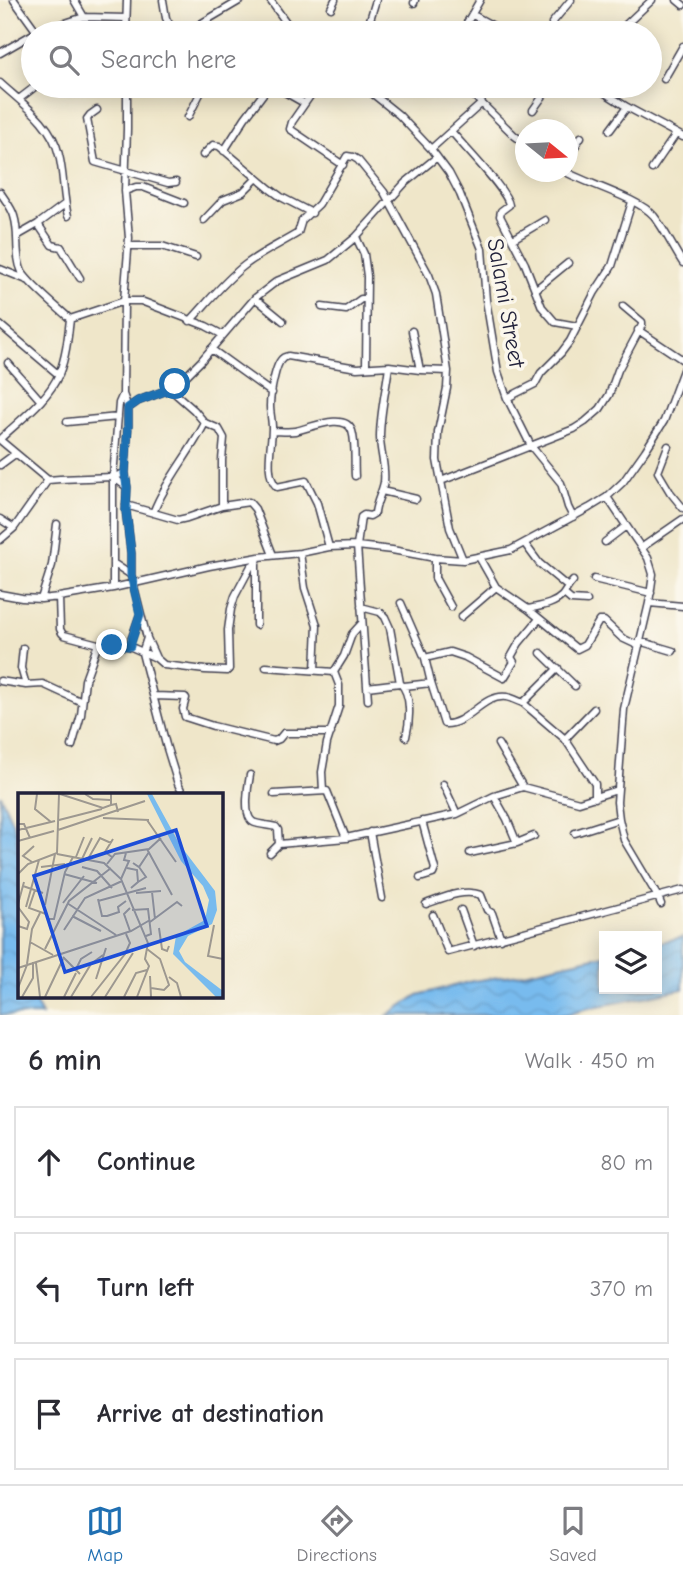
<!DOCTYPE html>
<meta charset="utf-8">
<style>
:root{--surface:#fff;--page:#f2f2f3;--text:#2b2b33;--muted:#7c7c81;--line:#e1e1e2;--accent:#1f6fb2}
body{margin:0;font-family:"Comic Neue",sans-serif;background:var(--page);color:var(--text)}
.controls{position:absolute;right:21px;bottom:21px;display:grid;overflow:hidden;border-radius:0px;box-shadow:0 4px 18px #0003}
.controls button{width:63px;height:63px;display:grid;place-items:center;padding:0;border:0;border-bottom:2px solid var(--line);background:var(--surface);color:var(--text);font:35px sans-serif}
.compass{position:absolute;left:515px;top:119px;width:63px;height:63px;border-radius:50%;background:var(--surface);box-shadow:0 4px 18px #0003;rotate:108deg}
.stop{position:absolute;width:21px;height:21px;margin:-16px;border:5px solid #1f6fb2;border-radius:50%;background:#fff}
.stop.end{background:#1f6fb2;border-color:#fff;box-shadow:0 2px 7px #0008}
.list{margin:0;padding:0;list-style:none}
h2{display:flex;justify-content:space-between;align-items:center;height:91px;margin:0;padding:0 28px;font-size:30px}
h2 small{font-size:23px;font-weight:400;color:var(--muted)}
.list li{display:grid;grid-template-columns:46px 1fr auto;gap:21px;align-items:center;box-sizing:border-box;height:112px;margin:0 14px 14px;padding:0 14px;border:2px solid var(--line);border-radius:0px}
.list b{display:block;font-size:26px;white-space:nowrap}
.list em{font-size:23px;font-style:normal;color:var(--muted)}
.icon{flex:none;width:38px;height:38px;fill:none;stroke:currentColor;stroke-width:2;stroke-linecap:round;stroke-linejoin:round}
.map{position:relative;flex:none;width:683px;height:1015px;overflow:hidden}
.search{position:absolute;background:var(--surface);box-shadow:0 4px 18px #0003;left:21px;right:21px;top:21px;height:77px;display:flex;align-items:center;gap:18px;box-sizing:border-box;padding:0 24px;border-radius:38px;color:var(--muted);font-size:26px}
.sheet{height:469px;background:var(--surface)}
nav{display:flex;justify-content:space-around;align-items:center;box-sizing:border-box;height:98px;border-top:2px solid var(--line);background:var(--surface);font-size:19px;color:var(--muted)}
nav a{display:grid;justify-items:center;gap:4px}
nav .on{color:var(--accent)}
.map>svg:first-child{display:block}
</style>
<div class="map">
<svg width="683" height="1015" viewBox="0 0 683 1015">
<defs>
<pattern id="water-waves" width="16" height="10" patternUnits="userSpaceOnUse" patternTransform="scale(1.75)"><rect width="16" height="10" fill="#78bbee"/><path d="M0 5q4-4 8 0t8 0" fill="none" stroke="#68a0cd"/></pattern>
</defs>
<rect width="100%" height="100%" fill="#fbf7ec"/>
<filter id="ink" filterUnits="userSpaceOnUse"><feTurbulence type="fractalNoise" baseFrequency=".0143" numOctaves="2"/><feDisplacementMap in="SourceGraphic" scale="14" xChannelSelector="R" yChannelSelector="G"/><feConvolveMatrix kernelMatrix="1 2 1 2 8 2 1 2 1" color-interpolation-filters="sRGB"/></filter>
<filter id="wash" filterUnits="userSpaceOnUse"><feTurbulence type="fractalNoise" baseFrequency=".00686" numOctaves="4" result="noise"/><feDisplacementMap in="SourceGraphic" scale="28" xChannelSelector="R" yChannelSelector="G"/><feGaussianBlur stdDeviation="1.57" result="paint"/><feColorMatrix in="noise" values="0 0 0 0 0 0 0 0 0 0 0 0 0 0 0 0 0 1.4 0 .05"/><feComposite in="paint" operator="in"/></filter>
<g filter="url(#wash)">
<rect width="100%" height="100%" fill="#efe6c9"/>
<!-- water -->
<path fill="url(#water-waves)" stroke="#4d6e94" stroke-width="2" d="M0,794L16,831L19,861V996H32L42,1015H0Z
M683,937V989L580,1010L565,1015H388L418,995L473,981L519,974L604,955V989H657V943Z"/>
</g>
<g filter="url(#ink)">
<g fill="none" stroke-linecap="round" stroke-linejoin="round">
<defs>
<path id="minor" d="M14,0L37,32
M74,0L84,17
M163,0L166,18L174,33
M270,0L288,25L298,33
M677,0L683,5
M414,3L415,0
M331,8L335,0
M473,15L506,33
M552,23L571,0
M34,33L84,17L126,18
M126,33L127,0
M185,33L241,0
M366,33L376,0
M461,33L480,0
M617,33L652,0
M0,53L33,34
M664,79L683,46
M0,83C23,104 52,123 59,155C64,175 63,196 68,216
M274,86L304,103
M317,86L292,122L290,129L343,165
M363,86L399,115L431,149L449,173L460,194L482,249L486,300L498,372L507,398L531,446L561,483L568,507L573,517
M464,86L515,136L526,144
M594,86L627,107L683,137
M19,99L36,86
M97,110L90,115L87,119L95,162L168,183L176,182
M533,110L550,86
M188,117L204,86
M610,130L627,107
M451,131C463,146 507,190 509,205L501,211L500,216L525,264L542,307L555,322L577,326
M431,149L482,103
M224,151L245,118L269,86
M203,155L213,145L219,146L270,189L281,197L312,213
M568,158L581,137
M652,169L676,134
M566,172C588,184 640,199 654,216C665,230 673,248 683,263
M125,191L136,187H143L184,203
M0,192C5,200 12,208 14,216C20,234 14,255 22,272C29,284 58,308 70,319C68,337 66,357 59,374C48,400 21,419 0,439
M204,220L223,200L243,192L257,178
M38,224L52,245L61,247L80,278
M17,236L38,224L65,204
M356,237L364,254L367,276L366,367
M513,239L545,220
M128,246H162L196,257
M0,269L27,280
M535,290L568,263
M255,298L283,321
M322,307L346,310L361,299H366
M70,319L124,301H141L206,326L223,335
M190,321C208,302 224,281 245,265C262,252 280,244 298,233L302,220L319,204L347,156L353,157L358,160L384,192L429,275L436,294L448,371L447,388L438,432L437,460L450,528L463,560
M0,325L59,375
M638,330L683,360
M412,331L420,370
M211,349L272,393
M8,363L41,401
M170,389L194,410L205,423L219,429L224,438L222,460V506
M123,394L128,408V426L125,473L127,487L126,511L131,553V575L147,638L156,658
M507,398L535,384L541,373L561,353L570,341L595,292L612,266L632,202
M128,408L138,401L170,389L184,378L201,361L255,298L277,281L328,260L356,237L405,183L437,157
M67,422L118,417
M272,431C280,431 288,432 295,431C308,429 345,411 352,431C356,443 354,463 355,476
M0,440L48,480
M668,446L658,472L670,492L683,508
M0,465L15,454
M125,473L113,477L127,487
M441,481L574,429L585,422L600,409L609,395L618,370L642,325V322L623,306
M382,491L416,499
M607,497L648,558L653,574L649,603L624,709L617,802L619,819L624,840L658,897L661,904
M126,505L178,520L187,518L222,506L249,502L255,509L273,555
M153,513C166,480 189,455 205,423
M0,519L14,528
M0,540L14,528L48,480L60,479L113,477
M605,542L626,526
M525,544L539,563L568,587
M329,547L317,503L306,481L277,487C264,476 272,444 272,428C272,420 270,413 270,406C270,396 275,363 283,358C284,357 286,357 288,356L357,368L389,366L420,370L448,371
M641,548L683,519
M300,553L305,588L317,625L315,670
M479,557L496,587L528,609L577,649L585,645L599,621H604L622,638L639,646
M435,558V578L451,607
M113,563L131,575
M256,563V625
M594,579L651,593
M113,588V477L119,403L123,394L124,301L129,238L125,191L127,129V86
M0,594L22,598L41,599L59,597L113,588L209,566L259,557L300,553L329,547L357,546L392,550L435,558L463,560L511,550L589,508L607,497L623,482L645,451L664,421L683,370
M564,594L571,600L587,601
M59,597L60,629L62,633L64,635L98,644L129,646L156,658L164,665L205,670L227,671L229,669L228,630L231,609L235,596L251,566L256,563L259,557
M41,599L52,565L57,524
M401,603L425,658L450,652L465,657L504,678L514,662L511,657L519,643L539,619
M649,603L683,606
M361,607L380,612L385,617L390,628L400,683C412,694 410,721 406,737
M528,609C540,606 553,605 562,596C566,591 568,586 573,581
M461,617L496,587
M147,638L142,653L166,745L178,784L183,794
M639,641L673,651
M129,646L140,615
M23,648L21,668L26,685
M541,653L575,686
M425,658L431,683L444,724C467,726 483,693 507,697C512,698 518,701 523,703
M266,667L334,672
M558,668L523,703L565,739L595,784V798
M0,681L26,685L43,684L82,702
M404,686L431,683
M367,687L400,683
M154,696L185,697L186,698L183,709L185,717L213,726L274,741L279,739L284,733H331
M368,700L357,546L361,517L364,515L370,516L375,513C376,502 382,493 384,482C386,467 380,452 380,437C380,413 386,390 389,366
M565,739L594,709
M498,744L523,787
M72,746L81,715L85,680L98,644
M250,775C248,785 243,816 253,822C259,825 269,825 276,827L278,830L279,844
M443,784L457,814
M323,791L322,772L327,743L339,706V685L334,672L344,656L352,634L362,623
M274,794L327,791L346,838
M494,796L507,819L517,843
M370,832L382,898
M575,833L619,819
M270,853L279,844L346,838L457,814L494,796L523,787L579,802L617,790
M470,853L517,843L534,836
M420,878L433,874L435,869L422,821
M426,904C443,898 464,888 481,895L487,910L492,913L501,939
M461,910L474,946
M433,915L448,952L683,890"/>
</defs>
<!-- minor casing -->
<use href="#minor" stroke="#413f50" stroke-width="9"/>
<!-- minor -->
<use href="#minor" stroke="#fff" stroke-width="6"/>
</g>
</g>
<g fill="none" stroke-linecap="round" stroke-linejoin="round" filter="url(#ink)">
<!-- route -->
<path stroke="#1f6fb2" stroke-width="9" d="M112,645L130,646L140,614L131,575V553L126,511L127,487L125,473L128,426V408L138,401L170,389L175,384"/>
</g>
<g text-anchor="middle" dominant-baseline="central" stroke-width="7" stroke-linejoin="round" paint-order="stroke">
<!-- street labels -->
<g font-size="23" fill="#22223b" stroke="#fbf7ec">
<text transform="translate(506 303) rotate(80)">Salami Street</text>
</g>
</g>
<!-- overview -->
<g transform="translate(18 793)">
<rect width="205" height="205" fill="#efe6c9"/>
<path d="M129,1H134L162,52L197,98L199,117L194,131L170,143L161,158L167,169L205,198V204H198L155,161L158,143L187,127L191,107L185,93L163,68Z" fill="#78bbee"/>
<path fill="none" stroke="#9d9890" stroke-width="2" d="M19,1L17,16L33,29M42,1L85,15L93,12M67,1L75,6L92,7M93,1V12L98,11L100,19M85,25L131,27M41,27L84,16M129,27L158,69M0,31H6L12,45M0,37L37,28M40,37L127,8M0,48L36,38M129,56L154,102M39,61L86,70L103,86L130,150L127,166L131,173L119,204M58,64L66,44M94,64L87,59L95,46M64,66L74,45M70,66L82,45L93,50M14,69L5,63L16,53M115,70L121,74L131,59M89,71L97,61L131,56L143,45M23,74L47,71M64,74L79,78L94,95M109,75L119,77L120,89L113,95M0,81L10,71L39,60L41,1M46,81L79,90M103,86L111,68L106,67L108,60M120,89L128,84L121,74M5,93L25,100M17,97L11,115L28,121M134,99L137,126M118,100L143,98M80,106L84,123H89M80,108L128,95M45,110L66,83M49,110L98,142M0,111L6,89M27,112L37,61M0,114L11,129L9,136L0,133M8,114L21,67M114,117L130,116L133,141L128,143M54,123L83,138M89,123L101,119L100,114L108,108M29,126H36L47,79L55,64M132,129L159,109L164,113M196,132L190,163L205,166M141,135L144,156L149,158L151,153M46,137L67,105L104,88M112,138L106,121L112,115M12,149L35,162M27,156L51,108L93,75M129,156L142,166L151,192L146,197L133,195M45,164L62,181M18,170L22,204M9,171L14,136L22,120M0,175L113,138L132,127M57,178L63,166L74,159M132,183L133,204M151,184L159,190L163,204M78,186L88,155M0,195L9,172M4,204L15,185V169M27,204L45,166M46,204L58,180M53,204L73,171L85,162M73,204L107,161L112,150L108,141M87,204L115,160M106,204L118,180L129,177"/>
<path fill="#1d4ed8" fill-opacity="0.15" stroke="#1d4ed8" stroke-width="3.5" d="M158,37L189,133L47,179L16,83Z"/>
<rect width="205" height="205" fill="none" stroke="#22223b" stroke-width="3.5"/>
</g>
</svg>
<div class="controls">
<button><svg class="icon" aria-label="layers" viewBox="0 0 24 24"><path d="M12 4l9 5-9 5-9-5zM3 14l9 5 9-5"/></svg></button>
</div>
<svg class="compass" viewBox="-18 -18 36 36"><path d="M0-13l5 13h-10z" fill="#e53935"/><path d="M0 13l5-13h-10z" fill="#7c7c81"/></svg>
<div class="stop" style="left:175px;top:384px"></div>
<div class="stop end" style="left:112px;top:645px"></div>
<div class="search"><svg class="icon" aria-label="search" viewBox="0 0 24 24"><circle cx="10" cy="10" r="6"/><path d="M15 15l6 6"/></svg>Search here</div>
</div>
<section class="sheet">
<h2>6 min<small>Walk · 450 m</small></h2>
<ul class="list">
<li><svg class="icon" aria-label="ahead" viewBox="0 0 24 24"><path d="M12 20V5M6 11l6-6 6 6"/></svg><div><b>Continue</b></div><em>80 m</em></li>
<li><svg class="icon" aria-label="left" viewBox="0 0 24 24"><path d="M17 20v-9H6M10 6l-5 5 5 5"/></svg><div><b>Turn left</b></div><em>370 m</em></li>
<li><svg class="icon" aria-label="arrive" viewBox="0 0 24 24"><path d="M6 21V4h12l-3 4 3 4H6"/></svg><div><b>Arrive at destination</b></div></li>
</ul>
</section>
<nav>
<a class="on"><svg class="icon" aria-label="map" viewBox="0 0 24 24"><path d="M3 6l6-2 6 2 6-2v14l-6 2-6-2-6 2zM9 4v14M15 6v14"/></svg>Map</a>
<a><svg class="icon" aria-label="directions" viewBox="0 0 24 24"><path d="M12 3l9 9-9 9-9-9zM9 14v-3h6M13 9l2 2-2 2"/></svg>Directions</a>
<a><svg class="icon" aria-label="saved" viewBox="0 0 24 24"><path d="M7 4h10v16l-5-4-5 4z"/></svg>Saved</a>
</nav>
